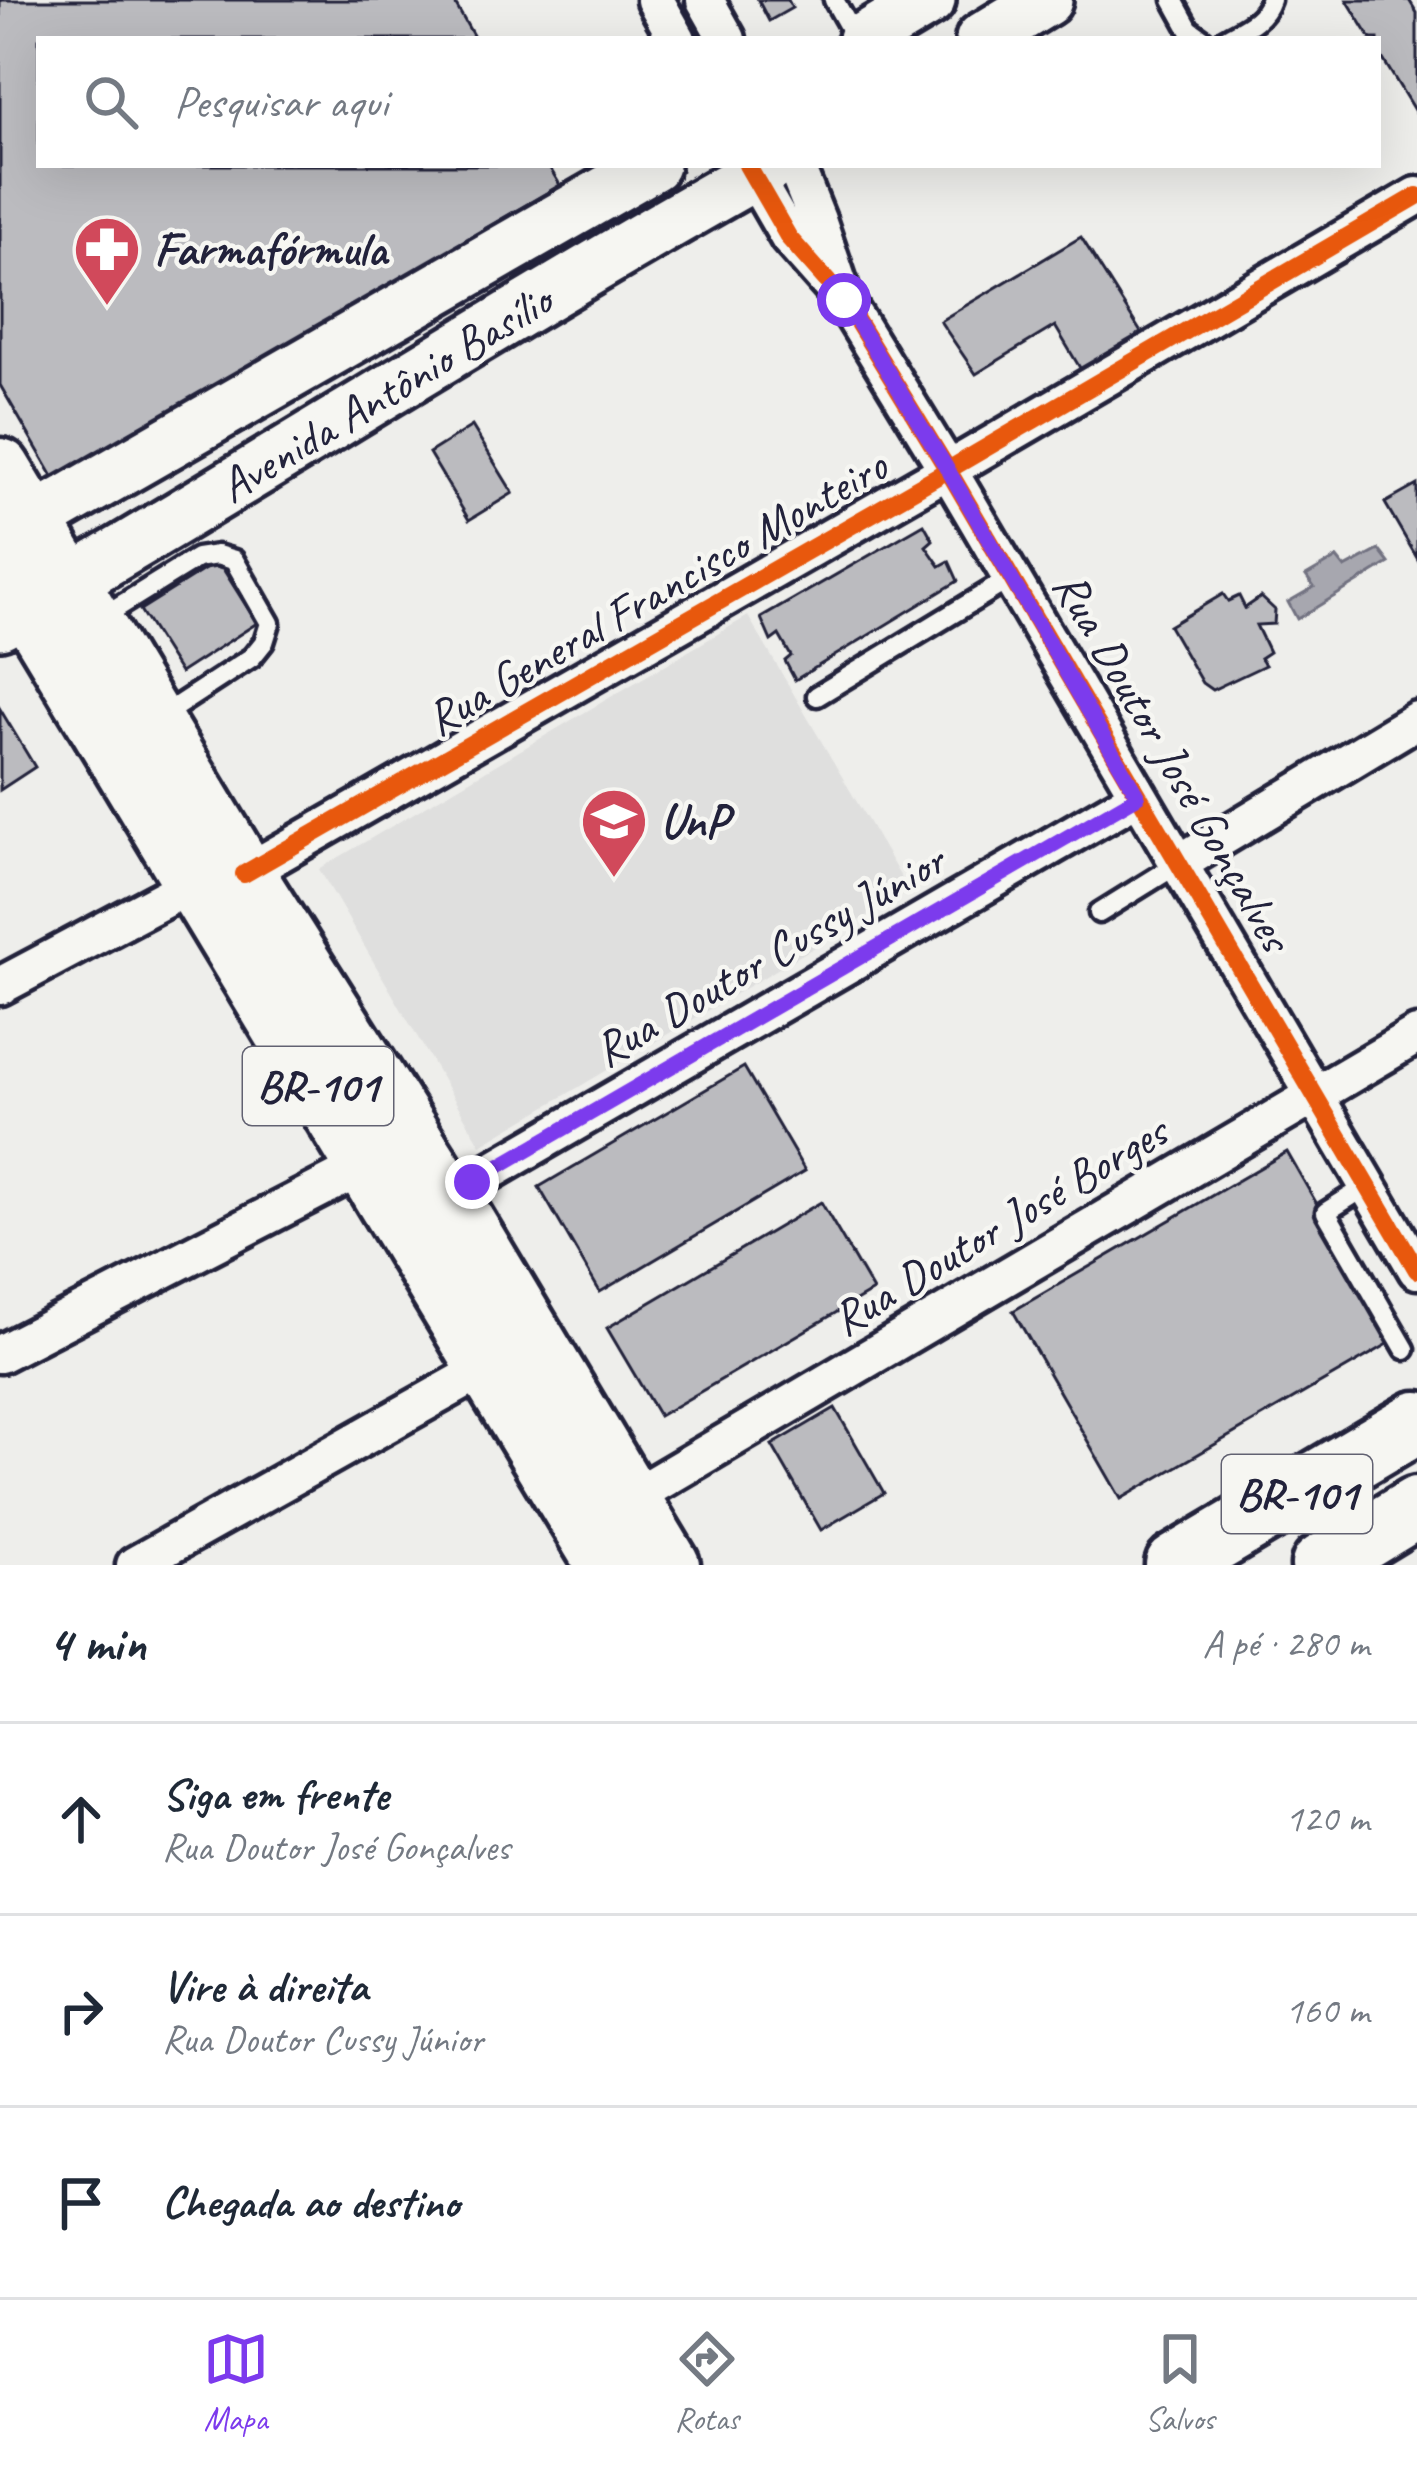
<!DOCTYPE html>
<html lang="pt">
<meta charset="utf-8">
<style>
:root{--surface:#fff;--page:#f6f6f7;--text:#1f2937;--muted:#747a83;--line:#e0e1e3;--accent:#7c3aed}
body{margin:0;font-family:Caveat,sans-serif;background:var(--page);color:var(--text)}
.stop{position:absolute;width:36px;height:36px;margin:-27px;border:9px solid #7c3aed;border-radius:50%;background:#fff}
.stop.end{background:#7c3aed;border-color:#fff;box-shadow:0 3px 12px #0008}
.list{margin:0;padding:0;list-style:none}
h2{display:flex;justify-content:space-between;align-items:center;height:156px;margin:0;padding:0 48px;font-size:51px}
h2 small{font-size:39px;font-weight:400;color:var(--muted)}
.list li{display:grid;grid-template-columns:78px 1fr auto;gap:36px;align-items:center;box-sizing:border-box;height:192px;padding:0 48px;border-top:3px solid var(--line)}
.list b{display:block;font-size:45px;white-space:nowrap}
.list p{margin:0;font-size:39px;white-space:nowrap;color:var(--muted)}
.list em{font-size:39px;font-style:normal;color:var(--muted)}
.icon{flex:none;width:66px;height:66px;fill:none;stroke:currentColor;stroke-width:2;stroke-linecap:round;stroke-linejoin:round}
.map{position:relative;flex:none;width:1417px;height:1565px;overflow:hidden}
.search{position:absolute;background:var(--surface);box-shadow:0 12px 48px #0002;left:36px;right:36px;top:36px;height:132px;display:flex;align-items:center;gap:30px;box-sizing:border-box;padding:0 42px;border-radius:0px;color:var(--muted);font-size:45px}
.sheet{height:732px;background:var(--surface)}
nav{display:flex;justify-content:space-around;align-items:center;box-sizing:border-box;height:168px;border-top:3px solid var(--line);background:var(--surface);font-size:33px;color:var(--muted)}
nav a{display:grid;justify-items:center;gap:6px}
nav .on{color:var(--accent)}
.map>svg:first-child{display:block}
</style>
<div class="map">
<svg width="1417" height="1565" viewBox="0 0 1417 1565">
<rect width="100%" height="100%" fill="#eeeeeb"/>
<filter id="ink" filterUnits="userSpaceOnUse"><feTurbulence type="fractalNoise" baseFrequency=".00833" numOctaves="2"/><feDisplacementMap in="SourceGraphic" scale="24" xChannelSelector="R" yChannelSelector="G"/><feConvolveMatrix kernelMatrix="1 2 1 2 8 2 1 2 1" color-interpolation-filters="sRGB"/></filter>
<g filter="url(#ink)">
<!-- built -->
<path fill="#dfdfde" d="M748,616L909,891L481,1145L319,869Z"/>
<!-- water -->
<path fill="#a7a7af" stroke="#727281" stroke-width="3" d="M1379,550L1389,563L1297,619L1288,602L1314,587L1306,576L1337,558L1345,568Z"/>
<!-- building -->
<path fill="#bbbbbf" stroke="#22223b" stroke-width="3" d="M0,0H453L475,39H39V165H548L560,185L55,480L0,385Z
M758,0H788L792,8L769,21Z
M1347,0H1409L1417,13V115L1378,51V39H1371Z
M1081,237L1142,334L1083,373L1055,326L976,374L940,321Z
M472,426L513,493L469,520L429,453Z
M1417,485V558L1385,503Z
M924,524L933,540L926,546L940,566L949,561L958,581L795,680L785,661L791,656L779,635L771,641L761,618Z
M218,561L257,623L180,673L140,610Z
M1223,594L1228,601L1239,596L1245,608L1261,597L1275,610L1274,624L1256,625L1269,652L1260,658L1265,665L1212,690L1202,683L1169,626Z
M0,709L35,767L0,790Z
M744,1067L805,1171L600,1292L539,1187Z
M1287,1152L1395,1340L1121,1499L1013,1311Z
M821,1202L873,1291L659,1416L607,1328Z
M835,1408L884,1493L821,1530L772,1445Z"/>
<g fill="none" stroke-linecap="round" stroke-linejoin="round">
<defs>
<path id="service" d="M834,0L856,39
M1173,0L1189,29L1203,39
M1225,39C1244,28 1263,21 1270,0
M97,620L197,558L217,555L234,560L270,623L264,642L252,657L157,719
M817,696L1011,578
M1099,913L1178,864
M1367,1186L1326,1212L1405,1349"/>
<path id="minor" d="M655,0L677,39
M705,0L727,39
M747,165L789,238L844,300L948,470L1417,1270
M795,165L817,220L839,285
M1178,864L1417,720
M244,874L948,470L1417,196
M0,986L196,882
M448,1196L1138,796
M0,1354L366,1165
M631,1498L1417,1035
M135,1565L488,1367"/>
<path id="secondary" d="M864,39L929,0
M982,39L1046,0
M1,539L653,165
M0,623C259,473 510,311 771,165"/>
<path id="trunk" d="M0,469L244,874L448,1196L669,1565
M0,560L607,1565
M1176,1565L1417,1422
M1322,1565L1417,1507"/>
</defs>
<!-- service casing -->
<use href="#service" stroke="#22223b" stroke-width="27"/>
<!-- minor casing -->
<use href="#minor" stroke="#22223b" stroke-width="45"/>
<!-- secondary casing -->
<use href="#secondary" stroke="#22223b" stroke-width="60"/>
<!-- trunk casing -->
<use href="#trunk" stroke="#22223b" stroke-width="69"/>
<!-- service -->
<use href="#service" stroke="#f6f6f2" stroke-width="18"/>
<!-- minor -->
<use href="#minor" stroke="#f6f6f2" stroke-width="36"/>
<!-- secondary -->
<use href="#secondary" stroke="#f6f6f2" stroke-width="51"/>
<!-- trunk -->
<use href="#trunk" stroke="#f6f6f2" stroke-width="60"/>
<defs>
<path id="cycleway" d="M747,165L789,238L844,300L948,470L1417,1270
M244,874L948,470L1417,196"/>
</defs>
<!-- cycleway casing -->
<use href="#cycleway" stroke="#f6f6f2" stroke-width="26"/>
<!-- cycleway -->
<use href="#cycleway" stroke="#e8590c" stroke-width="18"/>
</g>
</g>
<g fill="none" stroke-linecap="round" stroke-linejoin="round" filter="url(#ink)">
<!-- route -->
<path stroke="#7c3aed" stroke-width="15" d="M472,1182L1138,796L948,470L844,300"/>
</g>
<!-- icons -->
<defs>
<symbol id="pharmacy-pin" viewBox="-11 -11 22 30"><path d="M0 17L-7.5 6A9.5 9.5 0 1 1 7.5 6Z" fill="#d1495b" stroke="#f6f6f2"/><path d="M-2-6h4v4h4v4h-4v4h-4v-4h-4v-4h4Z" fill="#fff"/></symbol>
<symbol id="university-pin" viewBox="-11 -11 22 30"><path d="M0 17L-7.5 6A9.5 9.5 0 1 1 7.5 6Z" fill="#d1495b" stroke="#f6f6f2"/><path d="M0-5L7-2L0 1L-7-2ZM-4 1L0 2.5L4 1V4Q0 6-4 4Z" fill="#fff"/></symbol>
</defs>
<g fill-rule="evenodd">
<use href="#pharmacy-pin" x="69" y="211" width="76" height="104"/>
<use href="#university-pin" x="576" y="783" width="76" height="104"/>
</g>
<g text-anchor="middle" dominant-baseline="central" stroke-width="9" stroke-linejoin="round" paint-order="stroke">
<!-- shield labels -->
<g fill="#f6f6f2" stroke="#626272" stroke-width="3">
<rect x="243" y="1047" width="150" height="78" rx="9"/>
<rect x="1222" y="1455" width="150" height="78" rx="9"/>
</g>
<g font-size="45" font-weight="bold" fill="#22223b">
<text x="318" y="1086">BR-101</text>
<text x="1297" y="1494">BR-101</text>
</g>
<!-- poi labels -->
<g font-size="48" font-weight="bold" fill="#22223b" stroke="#f6f6f2" text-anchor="start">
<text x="154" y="249">Farmafórmula</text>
<text x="660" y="821">UnP</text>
</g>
<!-- street labels -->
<g font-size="48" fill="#22223b" stroke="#f6f6f2">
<text transform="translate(385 393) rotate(-31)">Avenida Antônio Basílio</text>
<text transform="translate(656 592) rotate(-30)">Rua General Francisco Monteiro</text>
<text transform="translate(1173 761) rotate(60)">Rua Doutor José Gonçalves</text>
<text transform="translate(769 955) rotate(-30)">Rua Doutor Cussy Júnior</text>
<text transform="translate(999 1225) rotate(-31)">Rua Doutor José Borges</text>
</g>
</g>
</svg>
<div class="stop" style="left:844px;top:300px"></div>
<div class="stop end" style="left:472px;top:1182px"></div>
<div class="search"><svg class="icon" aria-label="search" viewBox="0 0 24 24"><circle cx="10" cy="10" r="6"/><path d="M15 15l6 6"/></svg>Pesquisar aqui</div>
</div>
<section class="sheet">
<h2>4 min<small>A pé · 280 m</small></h2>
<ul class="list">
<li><svg class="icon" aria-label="ahead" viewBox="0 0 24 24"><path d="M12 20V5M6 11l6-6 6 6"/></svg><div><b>Siga em frente</b><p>Rua Doutor José Gonçalves</p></div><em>120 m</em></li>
<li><svg class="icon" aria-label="right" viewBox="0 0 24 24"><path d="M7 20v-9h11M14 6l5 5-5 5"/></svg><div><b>Vire à direita</b><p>Rua Doutor Cussy Júnior</p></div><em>160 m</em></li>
<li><svg class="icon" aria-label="arrive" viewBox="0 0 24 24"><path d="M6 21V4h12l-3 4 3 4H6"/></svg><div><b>Chegada ao destino</b></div></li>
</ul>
</section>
<nav>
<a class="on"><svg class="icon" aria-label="map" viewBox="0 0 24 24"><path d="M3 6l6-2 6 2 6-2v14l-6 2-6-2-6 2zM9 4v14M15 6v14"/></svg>Mapa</a>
<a><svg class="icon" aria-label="directions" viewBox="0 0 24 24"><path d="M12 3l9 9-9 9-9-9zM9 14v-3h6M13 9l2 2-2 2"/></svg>Rotas</a>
<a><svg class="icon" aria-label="saved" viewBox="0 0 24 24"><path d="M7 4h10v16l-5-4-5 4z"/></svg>Salvos</a>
</nav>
